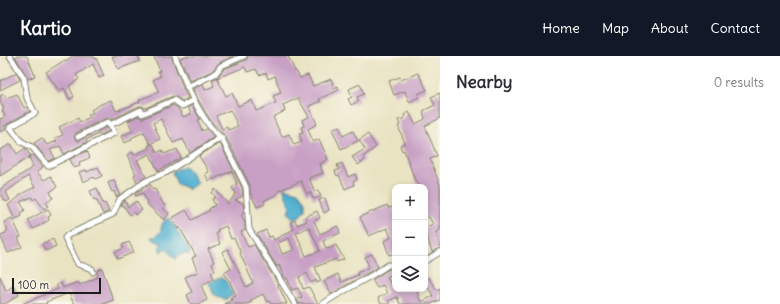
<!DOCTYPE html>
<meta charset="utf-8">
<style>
:root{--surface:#fff;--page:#f2f2f3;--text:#2b2b33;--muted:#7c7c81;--line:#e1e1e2;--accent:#111827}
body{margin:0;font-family:Delius,sans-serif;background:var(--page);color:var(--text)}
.controls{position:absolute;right:12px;bottom:12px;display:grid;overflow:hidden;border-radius:8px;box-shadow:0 2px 6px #0003}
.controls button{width:36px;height:36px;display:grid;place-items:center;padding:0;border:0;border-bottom:1px solid var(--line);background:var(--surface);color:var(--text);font:20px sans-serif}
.scale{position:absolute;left:12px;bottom:10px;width:89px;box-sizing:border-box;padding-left:4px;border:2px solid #1c1c1c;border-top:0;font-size:11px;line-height:14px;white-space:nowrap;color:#1c1c1c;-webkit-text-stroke:3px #fbf7ec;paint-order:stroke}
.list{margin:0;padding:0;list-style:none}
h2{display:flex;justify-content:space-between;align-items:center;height:52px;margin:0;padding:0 16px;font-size:17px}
h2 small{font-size:13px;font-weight:400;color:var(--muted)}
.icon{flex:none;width:22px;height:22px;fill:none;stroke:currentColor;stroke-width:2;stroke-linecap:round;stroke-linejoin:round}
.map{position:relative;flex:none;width:440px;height:248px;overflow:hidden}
header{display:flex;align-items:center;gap:24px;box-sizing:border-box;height:56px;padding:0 20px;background:var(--accent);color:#fff}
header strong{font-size:19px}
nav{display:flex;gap:22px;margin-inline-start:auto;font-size:14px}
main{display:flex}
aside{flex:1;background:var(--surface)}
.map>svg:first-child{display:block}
</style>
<header>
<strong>Kartio</strong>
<nav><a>Home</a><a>Map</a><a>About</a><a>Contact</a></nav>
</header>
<main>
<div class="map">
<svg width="440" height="248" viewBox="0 0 440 248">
<rect width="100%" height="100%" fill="#fbf7ec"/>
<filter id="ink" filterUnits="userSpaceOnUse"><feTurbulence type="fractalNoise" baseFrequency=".025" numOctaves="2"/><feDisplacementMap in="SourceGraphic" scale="8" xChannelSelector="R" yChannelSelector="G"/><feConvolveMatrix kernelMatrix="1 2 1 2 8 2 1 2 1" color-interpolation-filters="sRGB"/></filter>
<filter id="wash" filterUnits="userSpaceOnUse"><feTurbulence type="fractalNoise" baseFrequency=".012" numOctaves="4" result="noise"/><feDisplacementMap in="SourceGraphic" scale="16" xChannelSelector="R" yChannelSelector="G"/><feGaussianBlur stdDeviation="0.9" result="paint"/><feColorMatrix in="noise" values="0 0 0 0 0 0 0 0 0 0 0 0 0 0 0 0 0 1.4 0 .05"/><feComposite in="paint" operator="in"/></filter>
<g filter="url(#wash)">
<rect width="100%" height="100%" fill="#e9e3c2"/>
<!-- water -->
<path fill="#50afcf" stroke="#366676" d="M184,110L189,114L197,127L189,133L177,128L172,116Z
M283,132L298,136L305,145V154L300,160L293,163L288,156L290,151Z
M169,162L190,195L189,199L184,197L175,203L166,192L161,196L159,192L162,188L152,183L151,181H155L161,175C161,168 163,165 169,162Z
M221,221L226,225L233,239L225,244L214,239L209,227Z"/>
<g id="blocks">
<!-- building -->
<path fill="#c8a0c5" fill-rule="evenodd" d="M15,0H27L35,20L28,23Z
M72,0H93L94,2H96L104,20L99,22L93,8L76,19L79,23L69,30L74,41L69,43L64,32L59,35L46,16L65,4L66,5Z
M112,0H138L140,5L118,13Z
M156,0H171L183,32L188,42L182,45L176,41L173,40L145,52L142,50H139L111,64L106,62L76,77L74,81L76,84L78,85L107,71L109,75L101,79L100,77L86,84L87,86L64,98L60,90L50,94L55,102L49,105L34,87L42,82L47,89L57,85L55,82L63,79L59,71L78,62L80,66L90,61L88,59L93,57L91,54L101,48L111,44L116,55L140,46L139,44L159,36L153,24L161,20L158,15H160L154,1Z
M186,0H234L219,7L212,15L190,25L180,2Z
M248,0H288L295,15H296L300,22L308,19L313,30L331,23L334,32L338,30L339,34L319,43L321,45L309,50L317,68L308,73L313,86L319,83L328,103L320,108L323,117L309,122L315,136L318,134L321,141L313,143L310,136L307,138L301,125L278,135L279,137L264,145L265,148L257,151L250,136V129L226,81L210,64L198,43L193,33L203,28L205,34L214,30L212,24L218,21L224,13L246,4ZM245,11L247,16L256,13L259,19L266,17L268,23L275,20L281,37L273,40L276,47L256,55L252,44L238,50L232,37L226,40L217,22ZM298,42L309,61L302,64L304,70L301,71L303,76L299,77L302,86L294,89L289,78L282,81L273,61L285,55L283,49ZM230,54L238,70L228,74L227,71L222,73L216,60Z
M16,17L20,24L0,34V25Z
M418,17L427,34L418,38L419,41L409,46L405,35L394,39L389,25L400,21L401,24Z
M360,28L364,38L357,41L359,45L351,49L348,43L352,41L349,33Z
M440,37V62L425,70L437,100L430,103L440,129V174L436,176L440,188V192L432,196L427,181L425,182V172L433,168L429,161L425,162V131H419L418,127H416L404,94L402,95L400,89L405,87L398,70L400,69L398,64L405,62L404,59L409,56L415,68L425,63L423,55L435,49L431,41Z
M4,38L6,42L17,38L24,52L27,50L30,55L4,70L6,73L0,76V62L1,63L5,60L2,54L4,53L0,45V40Z
M173,49L178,52L183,61L191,58L188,51L192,49L200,63L198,64L202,75L207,73L214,81L190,97L183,83L173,87L161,63L153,67L160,83L150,88L144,76L131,82L132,84L124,87L121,80L133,75L128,65L138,60L141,62H144Z
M339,70L343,80L353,75L358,85L341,93L332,73Z
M368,78L376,91L363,101L365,104L358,109L352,101L365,93L359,84Z
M220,87L242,132L243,140L235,144L243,147L244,153L242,160L245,167V174L241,176L248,191L254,189L275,223L287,248H271L269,245L267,246L263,238L251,244L252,246L246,248H224L232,244L230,242L236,239L229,224L224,217L231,213L222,196L228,193L246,231L253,227L240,197H241L234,182L231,183L226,170L217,174L218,176L216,177L220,188L208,193L214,206L212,207L215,215L211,216L214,223L201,229L207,244L198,248H191L187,239L192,236L185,221L198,216L192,202L196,200L180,172L178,173L172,162L186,154L192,164L210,154L209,153L215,149L212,143L216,141L212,137L215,133L228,148L236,137L232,132L237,127L232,115L209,125L205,118L209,116L199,100Z
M11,88L17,98L25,92L31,100L0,120V94Z
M153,88L157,97L162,94L164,98L177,93L181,102L158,115L150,98L137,104L146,121L137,126L134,119L136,118L127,99L133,96L134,99L149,92L148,90Z
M87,95L90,102L79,106L80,110L74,112L70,103Z
M33,99L43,111L37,116L44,124L51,120L57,131L50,136L53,142L46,146L48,150L44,153L36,142L33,144L32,141L20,146L25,154L21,157L22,160L15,163L8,149L19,141V140L23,137L35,131L28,120L6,136L10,144L6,146L4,143L3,144L0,137V133L33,111L29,101Z
M342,107L348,121L355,118L357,124L353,126L354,129L345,133L339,119L337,120L335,115L339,114L337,109Z
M98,111L102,120L95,123L94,121L83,126L79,116L86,114L87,116Z
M114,124L120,138L116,141L114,135L112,136L108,127Z
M150,128L154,134L155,133L165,151L163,152L169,158L164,164L148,149L143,137L136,140L135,138Z
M97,132L103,148L105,147L109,155L103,158L96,143L94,144L90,135Z
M325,142L329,154L324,157L319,144Z
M125,144L128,151L136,145L142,154L135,159L134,156L130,159L123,149L121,150Z
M387,149L388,152L392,151L395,159V197L389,199L384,185L391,182L387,172L369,180L360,161Z
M48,153L51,159L48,161L49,164L33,173L28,164Z
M317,155L320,162L314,165L320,178L338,170L340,177L323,185L326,193L329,192V193L336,189L344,203L337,206L336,203L315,211L321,225L317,227L316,224L311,227L307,217L299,221L303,233L309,231L318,248H299L297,243L302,241L298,232L292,234L287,222L285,223L279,209L277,211L257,178L266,174L269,181L272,180L274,184L294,173L290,166L295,164L297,169L307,165L305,161ZM309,171L320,195L306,200L296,177ZM289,182L294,194L282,198L278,187Z
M12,162L21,181L18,182L22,191L8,197L0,179L6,177V175L8,174L4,166Z
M53,183L56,190L46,195L42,188Z
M129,186L134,196L118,203L115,196L124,192L122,189Z
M372,198L378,211L331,238L324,225L338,218L341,226L358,219L357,217L369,211L365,201Z
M102,212L113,244L103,248H74L69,237L46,246L47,248H22L58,233L56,229L61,227L63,232L78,226L80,229L98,221L97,215Z
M389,213L394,217L387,221L392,230L395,229V233H424L417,236L421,246L433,240L428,231L425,232V223L428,221L437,234L440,232V244L431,248H400L397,241L388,245L390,248H381L378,242L387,237L383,229L377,232L372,224Z
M0,220L6,235L13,230L19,239L5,248H0Z"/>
</g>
</g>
<g filter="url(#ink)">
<use href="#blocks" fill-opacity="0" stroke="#82806f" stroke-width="1"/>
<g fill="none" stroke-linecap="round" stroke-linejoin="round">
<defs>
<path id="minor" d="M10,0L24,22L27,42L35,57L10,71L22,86L32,91L48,110L114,77L110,69
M175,0C185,26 200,65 222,83L246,131L249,173L295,248
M187,31L215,18L221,10L244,0
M78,81L108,66L110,69L141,54L142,58L174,44L182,50L194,44
M425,205L440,196
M93,216L92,213L78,208L65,182L68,179L113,158L120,143L146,125L167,116L220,82
M323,248C344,233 367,224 388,209H395"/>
</defs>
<!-- minor casing -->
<use href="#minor" stroke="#82806f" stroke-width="7"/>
<!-- minor -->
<use href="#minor" stroke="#fff" stroke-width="5"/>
</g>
</g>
</svg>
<div class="controls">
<button>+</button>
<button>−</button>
<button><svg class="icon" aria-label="layers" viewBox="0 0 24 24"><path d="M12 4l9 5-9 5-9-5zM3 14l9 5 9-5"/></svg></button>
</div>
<div class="scale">100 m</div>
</div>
<aside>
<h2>Nearby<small>0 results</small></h2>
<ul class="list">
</ul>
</aside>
</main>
